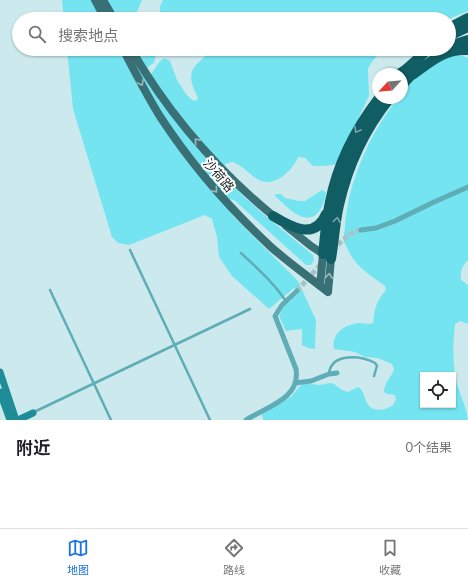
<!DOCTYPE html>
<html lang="zh">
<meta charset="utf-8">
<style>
:root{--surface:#fff;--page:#f6f6f6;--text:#202124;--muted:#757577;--line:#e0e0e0;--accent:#1a73e8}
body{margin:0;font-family:Lato,"Noto Sans SC",sans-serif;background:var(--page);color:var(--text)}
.controls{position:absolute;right:12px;bottom:12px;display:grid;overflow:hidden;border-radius:0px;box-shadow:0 1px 3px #0004}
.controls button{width:36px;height:36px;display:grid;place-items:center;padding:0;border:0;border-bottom:1px solid var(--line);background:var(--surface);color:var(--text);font:20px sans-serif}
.compass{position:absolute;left:372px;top:68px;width:36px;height:36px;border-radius:50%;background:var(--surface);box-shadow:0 1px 3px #0004;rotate:244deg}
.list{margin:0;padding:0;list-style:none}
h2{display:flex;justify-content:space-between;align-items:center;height:52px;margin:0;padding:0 16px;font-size:17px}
h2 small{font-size:13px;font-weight:400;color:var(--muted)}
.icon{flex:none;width:22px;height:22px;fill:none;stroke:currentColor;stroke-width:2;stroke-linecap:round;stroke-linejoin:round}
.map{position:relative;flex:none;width:468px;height:420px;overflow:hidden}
.search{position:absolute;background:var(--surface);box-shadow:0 1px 3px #0004;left:12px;right:12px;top:12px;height:44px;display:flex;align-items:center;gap:10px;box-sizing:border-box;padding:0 14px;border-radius:22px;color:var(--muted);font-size:15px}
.sheet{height:108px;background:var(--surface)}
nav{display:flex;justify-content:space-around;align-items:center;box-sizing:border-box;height:56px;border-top:1px solid var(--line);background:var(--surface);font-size:11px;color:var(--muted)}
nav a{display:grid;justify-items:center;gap:2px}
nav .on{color:var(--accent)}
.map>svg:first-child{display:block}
</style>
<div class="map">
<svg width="468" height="420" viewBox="0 0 468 420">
<rect width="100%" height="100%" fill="#cceaed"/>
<!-- green -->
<path fill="#74e4f0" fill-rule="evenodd" d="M62,0H142L134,19H64Z
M163,0H468V11L449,19H162C159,13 159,6 163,0Z
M67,49H157L154,63L149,66L148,69L151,74L160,61L165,58L170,61L177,80L186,94L192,100L196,101L198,98C185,71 191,69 211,51L210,49H383L371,63L368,69L369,96L337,164L327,166H313L305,158L298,157C293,170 275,188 259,180C250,175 243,166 233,162C222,162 219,172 226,180L262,213L313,255L314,260L311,265H306L234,200L231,199L228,201L227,206L234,217L298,281L316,320L315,349L308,348L302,345V329L286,331L279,316L284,306L299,293L294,288L269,309L232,276L219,257L217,237L212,219L205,215L129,245L118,243L112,237L73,109Z
M451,56H463L468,58V260C462,266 460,272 461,280L468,285V324L460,321L455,324C453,343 452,365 457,384C461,396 466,407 468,420H263L262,414L291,397L300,386L304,383L320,385L330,383L334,384L342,390L348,392L358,387C367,392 363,405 374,409C381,411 386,409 392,406L396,400L395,395L387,394L384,392C384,383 391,378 394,369L392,364L378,358L365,357L355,352L334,349C331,337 341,326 354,324C359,322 365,324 370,324L373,323C375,308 376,301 386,290L385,286C369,274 357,268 348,250C347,247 345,244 344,242C343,237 345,231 345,226C348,182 370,133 398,98H402C402,92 404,89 408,84C420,70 434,64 451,56ZM423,375H453V405H423Z
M322,190L326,192C326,198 323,204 320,210C307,230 286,206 275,196V194H281L285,198L299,201H305Z"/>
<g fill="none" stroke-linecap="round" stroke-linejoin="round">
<!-- street-tunnel -->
<path stroke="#a8c2c5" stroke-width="5" stroke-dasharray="5 2.5" stroke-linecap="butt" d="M333,250C341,242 349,232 361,230
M297,291L321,264"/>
<!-- lane -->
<path stroke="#5fadb6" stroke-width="2.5" d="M130,250L210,420
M241,253C257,268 273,282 286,301
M50,290L111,420
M329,373C332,352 362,356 375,363L377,366L374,376
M34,412L250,309"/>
<!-- street -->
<path stroke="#5fadb6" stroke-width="5" d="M361,230L376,228L395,221L434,202L468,187
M295,383L311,381L329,374L337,373
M246,420C266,407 301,399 296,369L275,316L282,305L297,291"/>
<!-- secondary -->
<path stroke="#1e8d98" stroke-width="7" d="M0,372L16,420
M0,392L10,420
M18,420L33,413"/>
<!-- primary -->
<path stroke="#397076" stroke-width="8" d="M95,0L105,19
M103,0L114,19
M123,49C135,72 147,96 161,118C192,165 229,208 271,247C289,263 309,277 328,292
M131,49C168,113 219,172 277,219
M286,226L311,246L331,259L328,292
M320,286L323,254"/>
<!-- highway -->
<path stroke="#115d64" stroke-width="10" d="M449,28L468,18
M449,36L468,27
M449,46L468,40
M399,74L405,70L429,49
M412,75C431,62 443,49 468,50
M402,85L416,70
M273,216C291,227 315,241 326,214
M323,254C325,237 326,219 330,202C337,165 356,128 379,98
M331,259C334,241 335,222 339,205C348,165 365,129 390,98"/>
</g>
<!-- one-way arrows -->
<defs><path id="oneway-chevron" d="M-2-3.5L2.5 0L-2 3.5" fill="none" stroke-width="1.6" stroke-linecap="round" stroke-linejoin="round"/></defs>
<g stroke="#9cb8ba">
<use href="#oneway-chevron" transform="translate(141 83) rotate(62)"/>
<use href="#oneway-chevron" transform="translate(197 141) rotate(-132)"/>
<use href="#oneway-chevron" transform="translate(215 190) rotate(49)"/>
<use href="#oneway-chevron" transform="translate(329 276) rotate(-84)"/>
</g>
<g stroke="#7ca6aa">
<use href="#oneway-chevron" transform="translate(357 130) rotate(119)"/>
<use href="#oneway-chevron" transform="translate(337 220) rotate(-81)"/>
</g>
<g text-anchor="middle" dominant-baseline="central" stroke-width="4" stroke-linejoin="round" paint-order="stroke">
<!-- street labels -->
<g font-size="13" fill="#192425" stroke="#fff">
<text transform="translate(219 175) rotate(49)">沙荷路</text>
</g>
</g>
</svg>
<div class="controls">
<button><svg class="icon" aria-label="locate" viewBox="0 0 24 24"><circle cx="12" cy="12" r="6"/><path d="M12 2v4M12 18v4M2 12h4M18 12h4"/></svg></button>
</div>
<svg class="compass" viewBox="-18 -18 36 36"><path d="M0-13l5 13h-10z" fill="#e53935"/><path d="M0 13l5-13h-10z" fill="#757577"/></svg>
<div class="search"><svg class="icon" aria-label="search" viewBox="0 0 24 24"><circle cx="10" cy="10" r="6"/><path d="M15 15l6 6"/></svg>搜索地点</div>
</div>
<section class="sheet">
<h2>附近<small>0个结果</small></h2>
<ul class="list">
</ul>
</section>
<nav>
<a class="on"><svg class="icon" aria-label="map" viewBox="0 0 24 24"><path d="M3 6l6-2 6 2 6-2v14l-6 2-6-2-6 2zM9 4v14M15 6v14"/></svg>地图</a>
<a><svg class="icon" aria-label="directions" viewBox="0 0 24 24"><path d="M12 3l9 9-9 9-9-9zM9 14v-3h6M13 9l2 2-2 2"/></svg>路线</a>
<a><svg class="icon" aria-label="saved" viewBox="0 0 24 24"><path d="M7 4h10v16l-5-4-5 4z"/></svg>收藏</a>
</nav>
